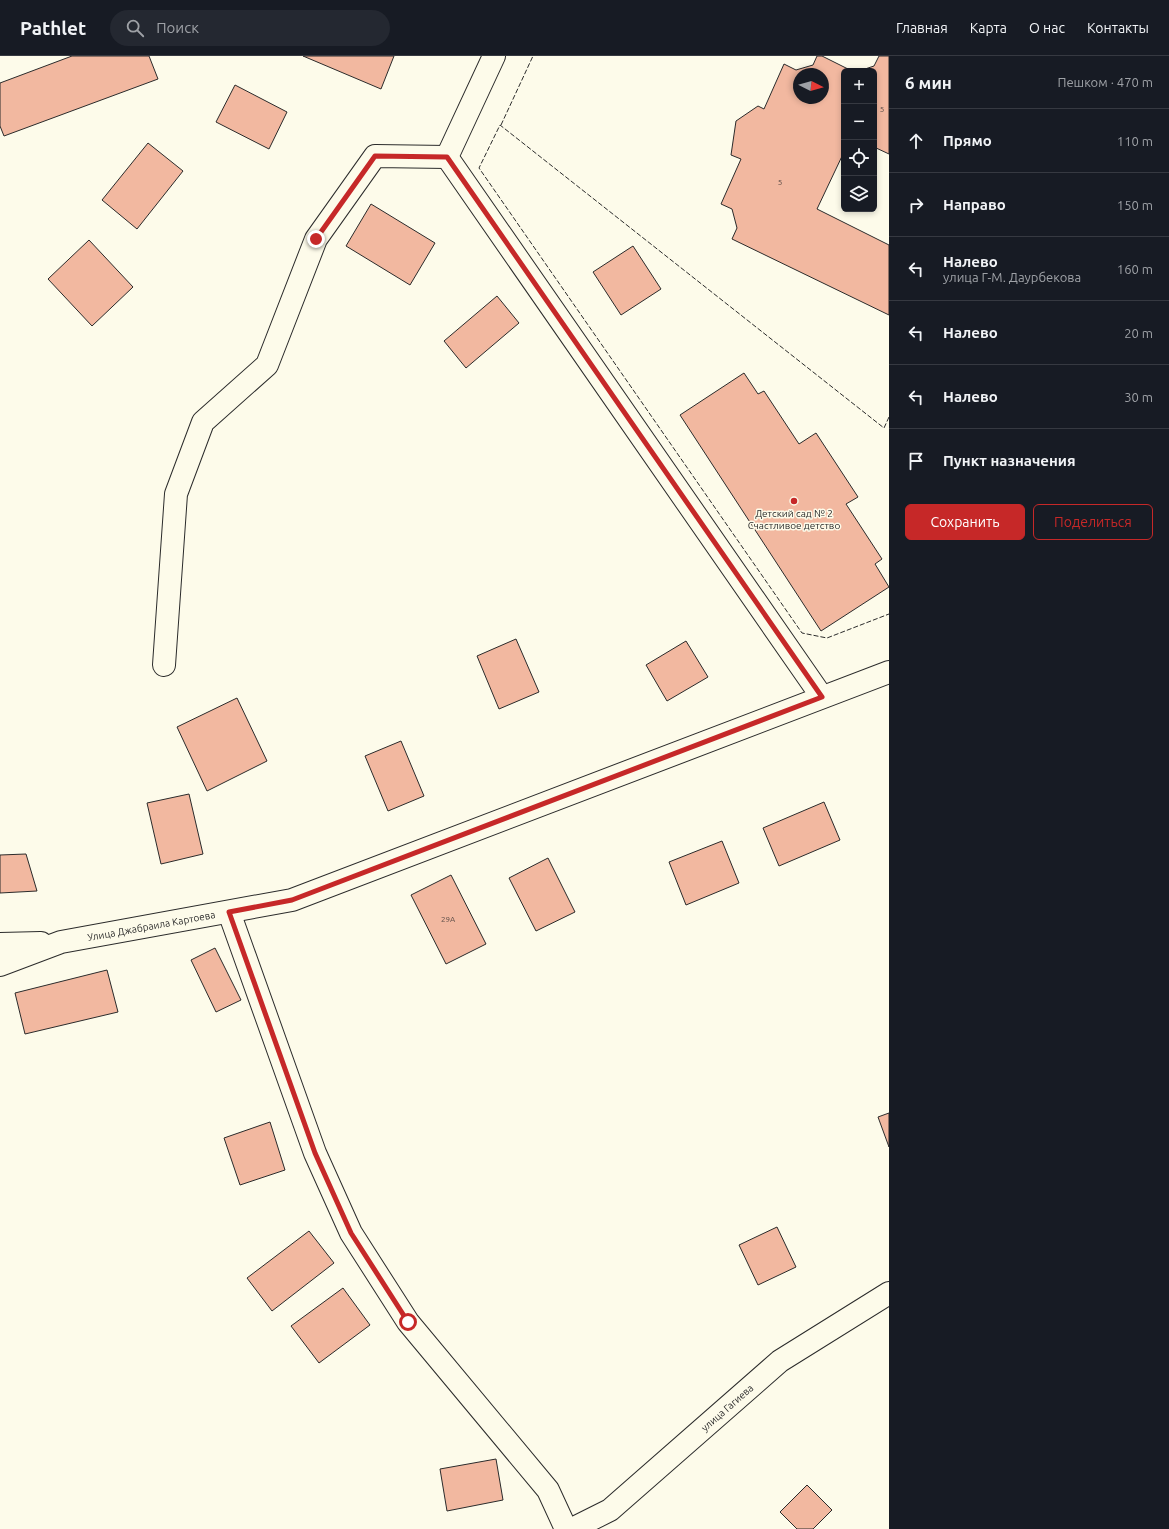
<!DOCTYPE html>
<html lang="ru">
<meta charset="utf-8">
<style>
:root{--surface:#171b24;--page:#242831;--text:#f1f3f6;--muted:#9ea1a6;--line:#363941;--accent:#c62828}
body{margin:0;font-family:Ubuntu,sans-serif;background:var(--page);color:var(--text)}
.controls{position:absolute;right:12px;top:12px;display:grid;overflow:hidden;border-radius:6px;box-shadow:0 2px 6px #0003}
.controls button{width:36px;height:36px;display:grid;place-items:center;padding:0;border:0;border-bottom:1px solid var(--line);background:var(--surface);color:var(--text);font:20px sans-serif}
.compass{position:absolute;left:793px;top:12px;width:36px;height:36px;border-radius:50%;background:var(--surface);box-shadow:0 2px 6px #0003;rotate:96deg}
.stop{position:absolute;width:12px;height:12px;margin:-9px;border:3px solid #c62828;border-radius:50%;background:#fff}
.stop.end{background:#c62828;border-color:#fff;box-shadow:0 1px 4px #0008}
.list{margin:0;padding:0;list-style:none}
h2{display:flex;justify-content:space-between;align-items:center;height:52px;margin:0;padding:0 16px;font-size:17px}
h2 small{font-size:13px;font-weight:400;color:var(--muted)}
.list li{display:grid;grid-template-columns:26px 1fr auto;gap:12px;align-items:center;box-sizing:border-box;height:64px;padding:0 16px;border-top:1px solid var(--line)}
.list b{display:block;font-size:15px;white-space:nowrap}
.list p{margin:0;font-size:13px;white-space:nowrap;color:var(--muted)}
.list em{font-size:13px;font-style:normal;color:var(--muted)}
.actions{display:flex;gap:8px;padding:12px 16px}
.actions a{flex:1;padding:9px 0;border:1px solid var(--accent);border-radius:6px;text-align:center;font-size:14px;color:var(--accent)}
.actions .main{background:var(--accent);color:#fff}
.icon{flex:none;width:22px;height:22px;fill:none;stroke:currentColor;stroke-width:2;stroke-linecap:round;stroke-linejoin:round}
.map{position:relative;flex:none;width:889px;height:1473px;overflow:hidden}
header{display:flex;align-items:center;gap:24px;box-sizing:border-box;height:56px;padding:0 20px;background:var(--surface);border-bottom:1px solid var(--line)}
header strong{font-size:19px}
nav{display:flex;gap:22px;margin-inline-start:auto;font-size:14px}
.search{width:280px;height:36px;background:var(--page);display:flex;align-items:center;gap:10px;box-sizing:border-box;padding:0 14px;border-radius:22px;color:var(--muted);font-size:15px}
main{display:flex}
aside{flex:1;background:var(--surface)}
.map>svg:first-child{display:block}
</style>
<header>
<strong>Pathlet</strong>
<div class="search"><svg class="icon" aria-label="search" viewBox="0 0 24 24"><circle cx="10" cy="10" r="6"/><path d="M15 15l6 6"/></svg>Поиск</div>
<nav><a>Главная</a><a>Карта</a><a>О нас</a><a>Контакты</a></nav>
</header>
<main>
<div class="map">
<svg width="889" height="1473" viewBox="0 0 889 1473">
<rect width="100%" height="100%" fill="#fdfbea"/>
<!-- building -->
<path fill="#f2b8a0" stroke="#2b2b2b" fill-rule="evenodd" d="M72,0H149L158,23L4,80L0,70V27Z
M303,0H394L381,33Z
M817,0H822L852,15H844V96L817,153L889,189V259L732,183L737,172L732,153L721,148L741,103L731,99L736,65L758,50L764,53L784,8L796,14L813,9ZM799,18H823V42H799Z
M879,0H889V98L874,91V15H859L874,10Z
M235,29L287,56L269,93L216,66Z
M148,87L183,115L137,173L102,144Z
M371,148L435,187L410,229L346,190Z
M89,184L133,231L92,270L48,223Z
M633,190L661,233L621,259L593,216Z
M497,240L519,267L466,312L444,285Z
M744,317L758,338L764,335L799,388L816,377L858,441L846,448L882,503L875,508L889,531L821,575L680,359Z
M516,583L539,636L499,653L477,600Z
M686,585L708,621L667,645L646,609Z
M237,642L267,705L207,735L177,671Z
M401,685L424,740L388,755L365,700Z
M189,738L203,798L161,808L147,747Z
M824,746L840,784L779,810L763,772Z
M722,785L739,827L686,849L669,806Z
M26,798L37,835L0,837V799Z
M548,802L575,856L536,875L509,822Z
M451,819L486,888L446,908L411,839Z
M215,892L241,944L216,956L191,904Z
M107,914L118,956L25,978L15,937Z
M889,1057V1091L878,1061Z
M270,1066L285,1114L240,1129L224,1082Z
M777,1171L796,1211L758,1229L739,1189Z
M309,1175L334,1207L272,1255L247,1222Z
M343,1232L370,1269L319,1307L291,1270Z
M496,1403L503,1444L447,1455L440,1413Z
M807,1429L832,1454L813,1473H797L780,1456Z"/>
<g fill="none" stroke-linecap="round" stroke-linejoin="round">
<defs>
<g id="minor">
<path d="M494,0L447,101L822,641"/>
<path d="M164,609L176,438L203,366L267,309L316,183L375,100L447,101"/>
<path d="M229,856L315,1097L351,1177L408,1266L548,1434L566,1473"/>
<path d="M0,888L41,887"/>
<path id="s1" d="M0,909L61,886L292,844L889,616"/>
<path id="s2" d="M572,1473L610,1454L780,1305L889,1237"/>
</g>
</defs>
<!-- minor casing -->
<use href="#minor" stroke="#2b2b2b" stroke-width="24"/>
<!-- minor -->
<use href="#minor" stroke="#fdfbea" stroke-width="22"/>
<!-- fence -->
<path stroke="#2b2b2b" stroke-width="1" stroke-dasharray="5 2" stroke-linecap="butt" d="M501,69L533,0
M889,361L884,372L500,69L479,112L802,577L827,582L889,558"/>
</g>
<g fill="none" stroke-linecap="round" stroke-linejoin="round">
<!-- route -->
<path stroke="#c62828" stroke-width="5" d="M316,183L375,100L447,101L822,641L292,844L229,856L315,1097L351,1177L408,1266"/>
</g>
<!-- markers -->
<circle fill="#c62828" stroke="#fdfbea" stroke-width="1.5" cx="794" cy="445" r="4"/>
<g text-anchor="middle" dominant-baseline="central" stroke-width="3" stroke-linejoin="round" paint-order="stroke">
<!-- number labels -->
<g font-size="8" fill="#5d4e48">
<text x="882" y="53">5</text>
<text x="780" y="126">5</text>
<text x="448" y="863">29А</text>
</g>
<!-- poi labels -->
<g font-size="10" fill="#2b2b2b" stroke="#fdfbea">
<text x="794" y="457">Детский сад № 2<tspan x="794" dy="12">Счастливое детство</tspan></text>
</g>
<!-- street labels -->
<g font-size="10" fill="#2b2b2b" stroke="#fdfbea">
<text stroke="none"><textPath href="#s1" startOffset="157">Улица Джабраила Картоева</textPath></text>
<text stroke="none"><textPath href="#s2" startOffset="198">улица Гагиева</textPath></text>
</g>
</g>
</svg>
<div class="controls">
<button>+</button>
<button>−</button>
<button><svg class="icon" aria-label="locate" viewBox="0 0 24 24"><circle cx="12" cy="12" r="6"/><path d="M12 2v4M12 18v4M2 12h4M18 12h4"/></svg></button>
<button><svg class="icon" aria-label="layers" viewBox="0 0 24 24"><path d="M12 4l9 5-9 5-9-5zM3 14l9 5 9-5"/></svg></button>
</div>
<svg class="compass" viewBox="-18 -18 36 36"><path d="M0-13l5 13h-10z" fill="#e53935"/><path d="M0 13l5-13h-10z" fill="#9ea1a6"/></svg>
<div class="stop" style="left:408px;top:1266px"></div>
<div class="stop end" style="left:316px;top:183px"></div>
</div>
<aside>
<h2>6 мин<small>Пешком · 470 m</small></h2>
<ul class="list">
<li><svg class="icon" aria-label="ahead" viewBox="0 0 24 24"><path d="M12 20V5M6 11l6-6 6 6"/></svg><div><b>Прямо</b></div><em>110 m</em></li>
<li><svg class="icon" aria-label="right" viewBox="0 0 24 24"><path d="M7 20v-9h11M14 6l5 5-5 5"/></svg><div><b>Направо</b></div><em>150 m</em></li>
<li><svg class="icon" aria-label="left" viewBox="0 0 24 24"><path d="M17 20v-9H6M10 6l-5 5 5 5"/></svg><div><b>Налево</b><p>улица Г-М. Даурбекова</p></div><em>160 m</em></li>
<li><svg class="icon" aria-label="left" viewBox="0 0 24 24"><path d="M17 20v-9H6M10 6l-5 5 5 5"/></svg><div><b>Налево</b></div><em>20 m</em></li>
<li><svg class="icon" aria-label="left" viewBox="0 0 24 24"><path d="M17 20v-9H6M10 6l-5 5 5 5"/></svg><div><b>Налево</b></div><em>30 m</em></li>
<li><svg class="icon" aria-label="arrive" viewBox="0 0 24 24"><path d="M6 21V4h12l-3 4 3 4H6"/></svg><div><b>Пункт назначения</b></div></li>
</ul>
<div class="actions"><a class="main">Сохранить</a><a>Поделиться</a></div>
</aside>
</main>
